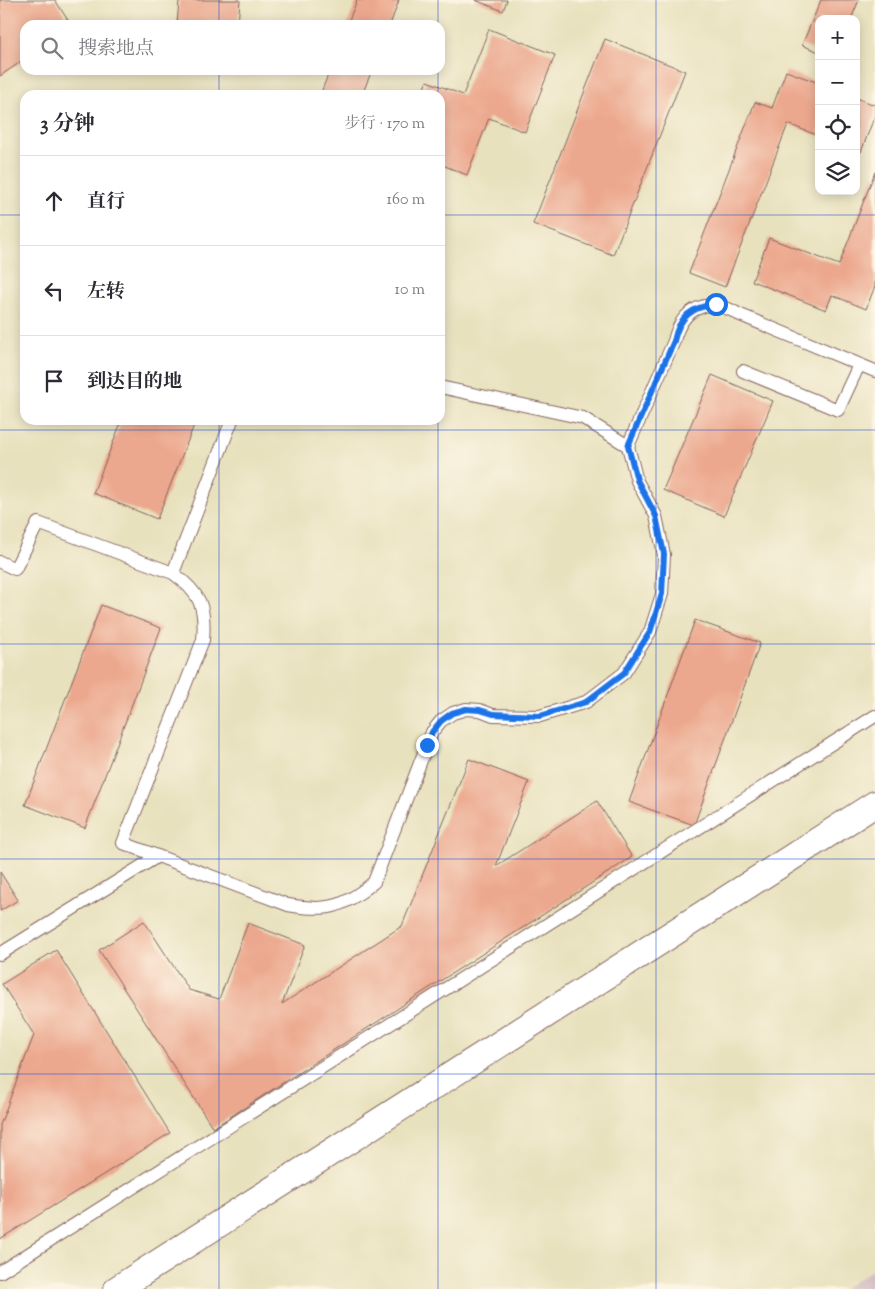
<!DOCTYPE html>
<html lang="zh">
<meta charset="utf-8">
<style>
:root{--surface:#fff;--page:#f7f7f7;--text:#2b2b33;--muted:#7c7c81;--line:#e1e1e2}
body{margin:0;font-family:"Sorts Mill Goudy","Noto Serif SC",serif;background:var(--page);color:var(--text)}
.controls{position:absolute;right:15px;top:15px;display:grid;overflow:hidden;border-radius:10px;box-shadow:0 2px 12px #0003}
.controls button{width:45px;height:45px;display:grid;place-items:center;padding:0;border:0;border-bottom:1px solid var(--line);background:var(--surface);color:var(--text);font:25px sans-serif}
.stop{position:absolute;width:15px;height:15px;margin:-11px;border:4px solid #1a73e8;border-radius:50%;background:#fff}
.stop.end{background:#1a73e8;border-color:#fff;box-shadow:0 1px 5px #0008}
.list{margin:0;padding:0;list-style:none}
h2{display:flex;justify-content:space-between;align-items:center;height:65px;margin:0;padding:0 20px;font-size:21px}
h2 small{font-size:16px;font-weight:400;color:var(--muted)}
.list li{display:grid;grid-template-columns:32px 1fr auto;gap:15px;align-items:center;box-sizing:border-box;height:90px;padding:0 20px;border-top:1px solid var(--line)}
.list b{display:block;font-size:19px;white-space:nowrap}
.list em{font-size:16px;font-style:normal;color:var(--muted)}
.icon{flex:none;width:28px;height:28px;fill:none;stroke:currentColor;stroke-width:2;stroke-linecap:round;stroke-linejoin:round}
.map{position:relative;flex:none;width:875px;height:1289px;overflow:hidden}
.search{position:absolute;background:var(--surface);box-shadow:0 2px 12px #0003;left:20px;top:20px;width:425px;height:55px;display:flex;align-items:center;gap:12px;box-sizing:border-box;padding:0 18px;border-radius:15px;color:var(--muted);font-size:19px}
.panel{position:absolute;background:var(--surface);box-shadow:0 2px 12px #0003;left:20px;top:90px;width:425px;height:335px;border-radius:15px}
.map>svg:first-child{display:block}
</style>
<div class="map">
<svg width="875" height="1289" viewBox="0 0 875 1289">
<rect width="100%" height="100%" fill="#fcf5e5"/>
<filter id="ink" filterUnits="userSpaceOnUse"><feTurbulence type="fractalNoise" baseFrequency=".02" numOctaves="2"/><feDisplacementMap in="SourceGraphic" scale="10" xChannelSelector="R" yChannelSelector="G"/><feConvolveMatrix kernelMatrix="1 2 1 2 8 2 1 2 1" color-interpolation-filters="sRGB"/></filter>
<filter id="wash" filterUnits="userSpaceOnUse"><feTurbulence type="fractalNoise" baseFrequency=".0096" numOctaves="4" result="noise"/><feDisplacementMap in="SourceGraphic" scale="20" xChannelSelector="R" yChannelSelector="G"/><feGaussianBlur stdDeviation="1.12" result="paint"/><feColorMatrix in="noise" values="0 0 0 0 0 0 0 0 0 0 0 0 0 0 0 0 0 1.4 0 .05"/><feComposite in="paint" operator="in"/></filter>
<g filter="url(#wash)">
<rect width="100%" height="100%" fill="#e8e1bd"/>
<!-- industrial -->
<path fill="#d2bec4" d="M875,1268V1289H843Z"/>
<g id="blocks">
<!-- building -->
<path fill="#eca88e" d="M0,0H55L71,25H25V59L0,76Z
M179,0H240L238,25H177Z
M357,0H399L390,25H347Z
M475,0H507L503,11Z
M821,0H859L851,19H819V52L802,45Z
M489,29L555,55L525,132L489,118L467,175L440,164V95H421L427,81L463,95Z
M605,39L685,71L613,255L533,224Z
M330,70H372L362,95H320Z
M786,71L819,83V136L788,124L725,287L689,273L755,102L772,108Z
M856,98L875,105V115L861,152L856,150Z
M875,172V286L866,309L832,295L826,310L752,281L769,238L839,265Z
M712,375L773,401L724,516L663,490Z
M122,420H196L157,519L93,493Z
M101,605L161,628L85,828L25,805Z
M695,620L760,643L694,825L629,802Z
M469,759L529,782L496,866L597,801L632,857L213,1128L99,950L144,921L189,990L219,999L248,923L305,945L282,1004L402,926Z
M0,872L18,900L0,911Z
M56,950L170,1133L0,1239V1125L34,1035L2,984Z"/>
</g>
</g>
<g filter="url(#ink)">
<use href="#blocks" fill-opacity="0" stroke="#81635e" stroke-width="1"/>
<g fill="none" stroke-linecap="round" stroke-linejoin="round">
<defs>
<path id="service" d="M743,371L838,410L859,365
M440,387L583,418L628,446
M0,562L15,569L38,523L173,573C200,593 206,606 203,640L123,843L288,905C327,912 343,908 374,882L427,745L432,732L441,721L453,713L466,709L480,710L493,715L540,716L586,702L624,673L650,632L662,594L664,555L656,516L637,481L628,446L674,341C682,307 709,296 738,314L875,371
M173,573L232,420
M0,954L158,856
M0,1272L875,716"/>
<path id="minor" d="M117,1289L875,804"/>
</defs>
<!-- service casing -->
<use href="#service" stroke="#81635e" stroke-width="14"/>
<!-- minor casing -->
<use href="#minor" stroke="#81635e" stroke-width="28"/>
<!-- service -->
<use href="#service" stroke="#fff" stroke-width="12"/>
<!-- minor -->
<use href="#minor" stroke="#fff" stroke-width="26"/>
</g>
</g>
<g fill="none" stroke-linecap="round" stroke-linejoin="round" filter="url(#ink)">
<!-- route -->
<path stroke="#1a73e8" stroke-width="6" d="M427,745L432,732L441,721L452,713L466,709L480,710L493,714L540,716L586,702L624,673L650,632L662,594L664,554L656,516L637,480L628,446L674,341C679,317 691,307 716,304"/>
</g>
<!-- grid -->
<path fill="none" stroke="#1d4ed8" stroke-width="1" stroke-opacity="0.55" d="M219,0V25M438,0V25M656,0V1289M219,70V95M438,70V95M0,215H25M440,215H875M219,420V1289M438,420V1289M0,430H875M0,644H875M0,859H875M0,1074H875"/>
</svg>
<div class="controls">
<button>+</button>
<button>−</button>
<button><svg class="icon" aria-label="locate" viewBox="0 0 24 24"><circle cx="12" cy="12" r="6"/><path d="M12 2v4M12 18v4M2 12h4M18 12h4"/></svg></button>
<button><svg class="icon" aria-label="layers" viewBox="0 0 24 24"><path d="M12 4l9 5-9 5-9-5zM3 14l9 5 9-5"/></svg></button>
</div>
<div class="stop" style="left:716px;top:304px"></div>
<div class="stop end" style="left:427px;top:745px"></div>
<div class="search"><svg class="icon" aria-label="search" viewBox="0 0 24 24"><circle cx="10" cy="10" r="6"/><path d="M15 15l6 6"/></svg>搜索地点</div>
<section class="panel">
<h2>3 分钟<small>步行 · 170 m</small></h2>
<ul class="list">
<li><svg class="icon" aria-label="ahead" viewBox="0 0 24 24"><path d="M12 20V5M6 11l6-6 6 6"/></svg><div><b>直行</b></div><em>160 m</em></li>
<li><svg class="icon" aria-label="left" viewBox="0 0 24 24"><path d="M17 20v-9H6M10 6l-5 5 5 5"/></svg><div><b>左转</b></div><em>10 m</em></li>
<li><svg class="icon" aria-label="arrive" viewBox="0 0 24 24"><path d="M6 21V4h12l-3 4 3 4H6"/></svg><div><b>到达目的地</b></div></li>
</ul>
</section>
</div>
